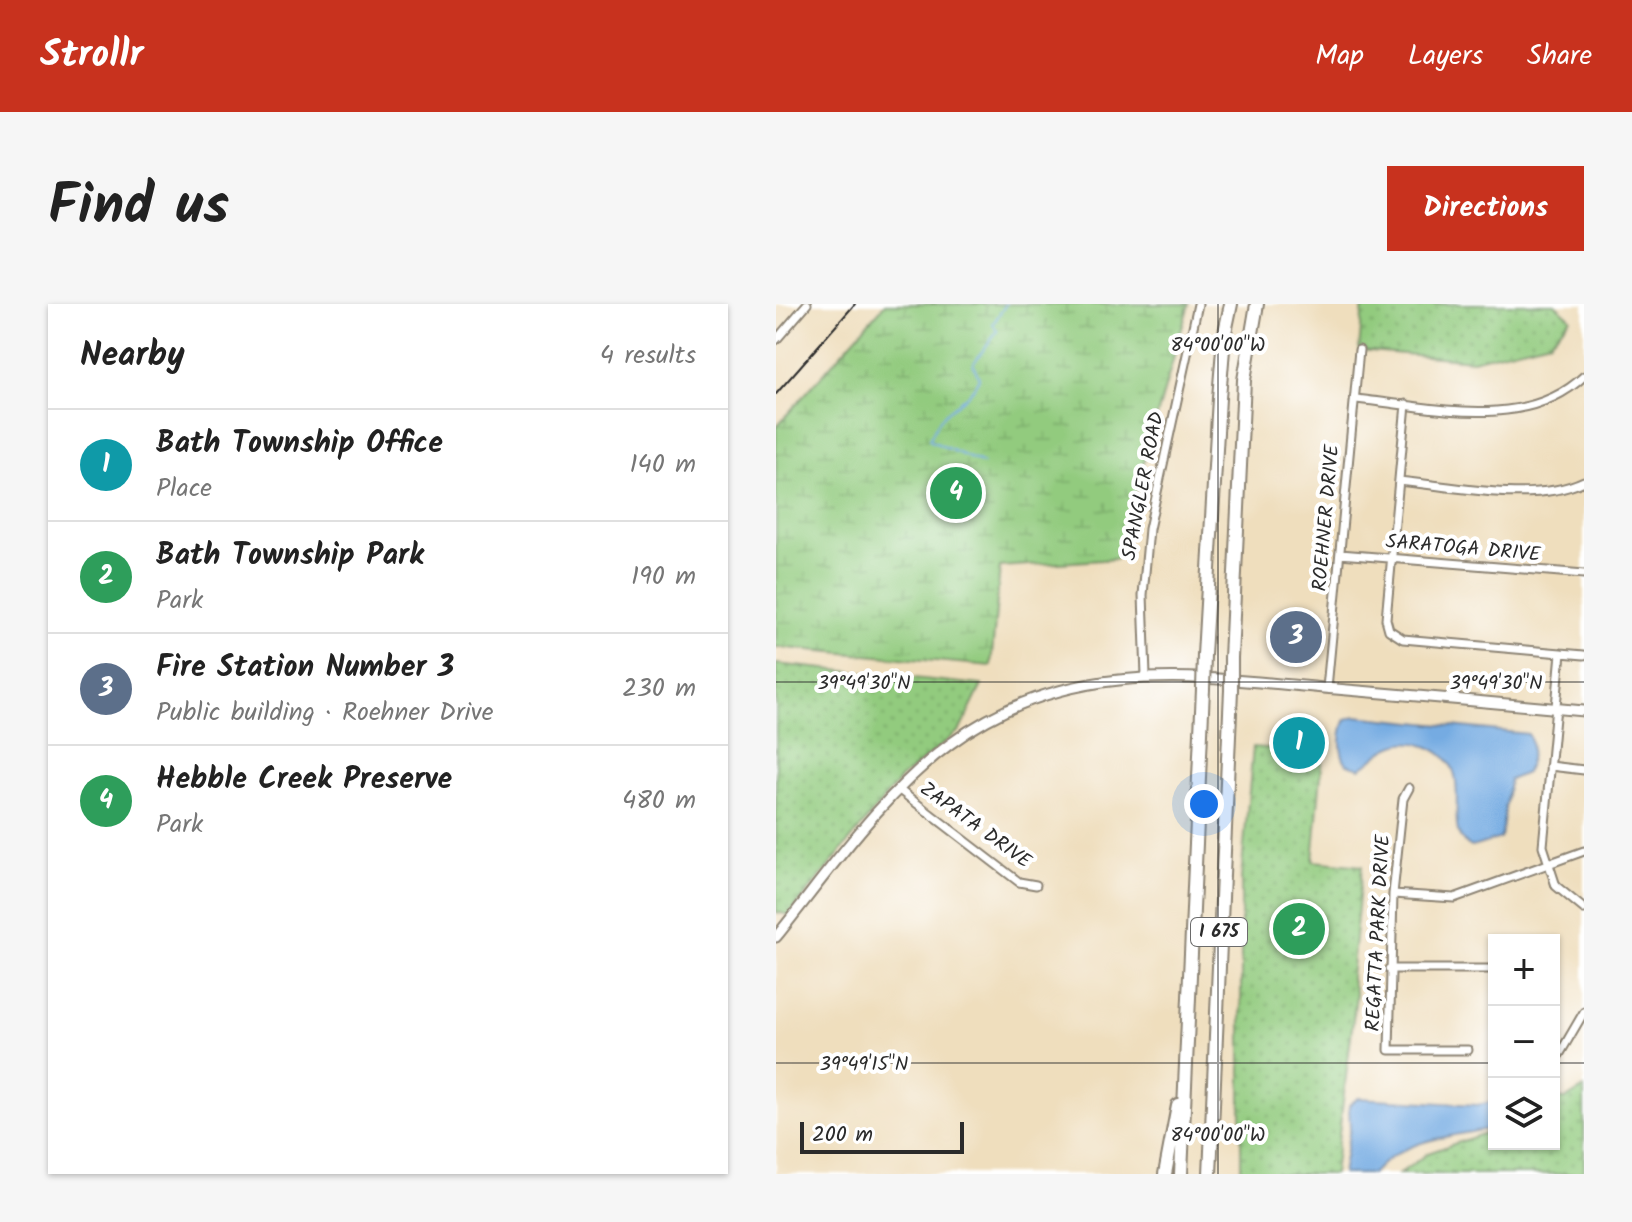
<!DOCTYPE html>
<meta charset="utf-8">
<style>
:root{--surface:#fff;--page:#f6f6f6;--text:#222;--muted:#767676;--line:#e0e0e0;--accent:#c8321e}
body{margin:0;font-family:Kalam,sans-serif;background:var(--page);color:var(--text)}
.controls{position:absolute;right:24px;bottom:24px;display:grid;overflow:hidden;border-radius:0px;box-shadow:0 2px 6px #0004}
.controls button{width:72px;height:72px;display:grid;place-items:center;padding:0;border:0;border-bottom:2px solid var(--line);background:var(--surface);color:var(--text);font:40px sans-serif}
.scale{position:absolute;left:24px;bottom:20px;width:164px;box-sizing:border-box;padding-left:8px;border:4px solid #2b2b2b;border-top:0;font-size:22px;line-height:28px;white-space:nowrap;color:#2b2b2b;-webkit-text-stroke:6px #fff;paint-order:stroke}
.you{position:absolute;left:428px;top:500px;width:28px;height:28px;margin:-20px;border:6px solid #fff;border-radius:50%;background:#1a73e8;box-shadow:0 0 0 12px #1a73e833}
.badge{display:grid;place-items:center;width:52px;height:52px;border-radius:50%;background:var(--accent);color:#fff;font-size:26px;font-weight:700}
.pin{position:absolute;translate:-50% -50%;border:4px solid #fff;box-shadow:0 2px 8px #0006}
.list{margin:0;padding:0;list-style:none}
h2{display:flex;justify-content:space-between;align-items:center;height:104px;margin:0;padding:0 32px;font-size:34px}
h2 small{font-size:26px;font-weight:400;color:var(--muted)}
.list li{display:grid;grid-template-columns:52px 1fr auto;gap:24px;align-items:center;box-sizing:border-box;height:112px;padding:0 32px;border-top:2px solid var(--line)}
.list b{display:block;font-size:30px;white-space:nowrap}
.list p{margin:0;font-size:26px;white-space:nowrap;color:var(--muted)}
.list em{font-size:26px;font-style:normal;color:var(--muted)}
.icon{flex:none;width:44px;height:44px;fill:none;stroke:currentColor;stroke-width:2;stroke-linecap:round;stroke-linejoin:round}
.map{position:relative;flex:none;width:808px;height:870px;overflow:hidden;border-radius:0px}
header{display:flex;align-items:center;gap:48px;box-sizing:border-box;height:112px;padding:0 40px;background:var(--accent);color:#fff}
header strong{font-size:38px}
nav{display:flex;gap:44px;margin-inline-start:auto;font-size:28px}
.intro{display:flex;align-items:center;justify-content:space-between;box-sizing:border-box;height:192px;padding:0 48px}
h1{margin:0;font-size:56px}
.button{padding:20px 36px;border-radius:0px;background:var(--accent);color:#fff;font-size:28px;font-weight:700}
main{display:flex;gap:48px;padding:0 48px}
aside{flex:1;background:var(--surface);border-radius:0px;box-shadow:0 2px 6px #0004}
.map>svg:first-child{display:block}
</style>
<header>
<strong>Strollr</strong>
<nav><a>Map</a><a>Layers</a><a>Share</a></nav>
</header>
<div class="intro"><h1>Find us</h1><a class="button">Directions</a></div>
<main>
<aside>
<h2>Nearby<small>4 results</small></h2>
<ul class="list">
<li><span class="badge" style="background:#0f9aa8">1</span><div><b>Bath Township Office</b><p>Place</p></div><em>140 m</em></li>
<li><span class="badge" style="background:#2e9e5b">2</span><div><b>Bath Township Park</b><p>Park</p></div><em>190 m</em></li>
<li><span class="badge" style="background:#5c6f8a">3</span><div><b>Fire Station Number 3</b><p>Public building · Roehner Drive</p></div><em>230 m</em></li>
<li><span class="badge" style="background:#2e9e5b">4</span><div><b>Hebble Creek Preserve</b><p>Park</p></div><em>480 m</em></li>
</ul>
</aside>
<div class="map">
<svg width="808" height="870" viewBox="0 0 808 870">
<defs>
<pattern id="wetland-marsh" width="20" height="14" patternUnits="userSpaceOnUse" patternTransform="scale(2)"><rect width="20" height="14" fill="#92cb7e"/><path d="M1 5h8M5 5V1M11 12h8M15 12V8" fill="none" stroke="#7eae6d"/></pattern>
<pattern id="park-dots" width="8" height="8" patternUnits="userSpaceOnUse" patternTransform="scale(2)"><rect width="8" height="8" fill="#92cb7e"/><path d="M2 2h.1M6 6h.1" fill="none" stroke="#7eae6d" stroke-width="1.8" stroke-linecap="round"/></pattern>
</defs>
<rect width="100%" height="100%" fill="#fff"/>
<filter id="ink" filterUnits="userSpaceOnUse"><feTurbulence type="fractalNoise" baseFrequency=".0125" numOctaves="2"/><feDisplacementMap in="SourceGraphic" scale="16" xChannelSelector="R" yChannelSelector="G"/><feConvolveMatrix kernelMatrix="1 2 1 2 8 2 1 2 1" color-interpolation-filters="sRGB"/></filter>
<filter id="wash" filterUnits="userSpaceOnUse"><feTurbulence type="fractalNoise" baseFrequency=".006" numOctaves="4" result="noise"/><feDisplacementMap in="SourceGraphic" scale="32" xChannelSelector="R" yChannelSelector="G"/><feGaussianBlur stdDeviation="1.8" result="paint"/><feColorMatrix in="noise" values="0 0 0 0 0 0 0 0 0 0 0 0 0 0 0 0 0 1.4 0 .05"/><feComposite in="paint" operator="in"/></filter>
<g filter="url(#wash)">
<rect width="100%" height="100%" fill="#efdebd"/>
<!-- wetland -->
<path fill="url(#wetland-marsh)" stroke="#5e7b54" stroke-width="2" d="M109,0H413L340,255L224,263L215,362L0,343V123Z"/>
<!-- park -->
<path fill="url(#park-dots)" stroke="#5e7b54" stroke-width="2" d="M587,0H779L795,14L774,37L696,56L583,46Z
M0,360L206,381L184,426L124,475L13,611L0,608Z
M477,443L547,449L537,557L586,562L575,675L580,691L558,870H465V574Z
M808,784V870H623L652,849L718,826V840H778V794L790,795Z"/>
<!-- water -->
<path fill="#74abe2" stroke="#506b86" stroke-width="2" d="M580,412L752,430C759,442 754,456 750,469L733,476L725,534L696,543C659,530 708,462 650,442C638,437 625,438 614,443C602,448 595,459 584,464L571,460C562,448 564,428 570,415Z
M582,794L701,801L716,798L718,821L712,825C669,833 626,836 596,870H566L574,824L573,801Z"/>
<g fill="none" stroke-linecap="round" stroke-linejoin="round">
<!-- stream -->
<path stroke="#74abe2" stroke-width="2" d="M207,160L153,136C157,129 161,117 167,112C179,99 195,93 203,74L197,60L221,27L217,20L230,0"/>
</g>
</g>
<g filter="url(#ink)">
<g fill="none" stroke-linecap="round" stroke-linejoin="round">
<defs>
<path id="minor" d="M0,36L31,0
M579,95C653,102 749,129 808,72
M630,100L610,315L613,326L627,335L808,351
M623,177C677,182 758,201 808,177
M564,250L808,270
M785,349L767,542L780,582L808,605
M370,372L367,291L373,225L422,0
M551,384L583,46
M774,462L808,466
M633,484L627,495L617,590L613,746H692
M122,485L243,578L260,581
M617,590L678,594L808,547
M613,665H718
M783,751L808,708"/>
<path id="secondary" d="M0,633C54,566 105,491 174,440C293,351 423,373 560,385C643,392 725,399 808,407"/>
<path id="motorway" d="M428,351L443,94L448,33L455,0
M455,354L468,76L481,0
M389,870L402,801
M405,870L427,385
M434,870L455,386"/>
</defs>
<!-- minor casing -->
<use href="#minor" stroke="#8d8474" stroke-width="11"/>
<!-- secondary casing -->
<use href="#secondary" stroke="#8d8474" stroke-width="13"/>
<!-- motorway casing -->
<use href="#motorway" stroke="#8d8474" stroke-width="16"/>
<!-- minor -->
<use href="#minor" stroke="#fff" stroke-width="7"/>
<!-- secondary -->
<use href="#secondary" stroke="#fff" stroke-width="9"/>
<!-- motorway -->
<use href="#motorway" stroke="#fff" stroke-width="12"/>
<!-- rail -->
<path stroke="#2b2b2b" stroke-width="2" d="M0,90L79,0"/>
<defs>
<path id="motorway-bridge" d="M455,354V386
M427,385L428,351"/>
</defs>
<!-- motorway-bridge casing -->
<use href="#motorway-bridge" stroke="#8d8474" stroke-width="16" stroke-linecap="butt"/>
<!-- motorway-bridge -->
<use href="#motorway-bridge" stroke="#fff" stroke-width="12"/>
</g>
</g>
<!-- ticks -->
<path fill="none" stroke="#2b2b2b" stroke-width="2" stroke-opacity="0.45" d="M442,0V870M0,378H808M0,759H718M778,759H808"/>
<g text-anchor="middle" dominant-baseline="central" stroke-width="8" stroke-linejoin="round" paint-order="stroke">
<!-- shield labels -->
<rect fill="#fff" stroke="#6b6b6b" stroke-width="2" x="415" y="614" width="56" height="28" rx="6"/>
<g font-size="18" font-weight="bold" fill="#2b2b2b">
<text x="443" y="628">I 675</text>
</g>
<!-- street labels -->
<g font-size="20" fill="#2b2b2b" stroke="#fff">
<text transform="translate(368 182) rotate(-79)">SPANGLER ROAD</text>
<text transform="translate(551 214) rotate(-85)">ROEHNER DRIVE</text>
<text transform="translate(687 245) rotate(5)">SARATOGA DRIVE</text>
<text transform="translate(199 522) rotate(36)">ZAPATA DRIVE</text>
<text transform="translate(603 629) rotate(-87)">REGATTA PARK DRIVE</text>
</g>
</g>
<g font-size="20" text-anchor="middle" fill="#2b2b2b" stroke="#fff" stroke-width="8" stroke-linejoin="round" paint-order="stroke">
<text x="442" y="47">84°00'00"W</text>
<text x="88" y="385">39°49'30"N</text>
<text x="720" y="385">39°49'30"N</text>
<text x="88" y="766">39°49'15"N</text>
<text x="442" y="837">84°00'00"W</text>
</g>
</svg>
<div class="controls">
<button>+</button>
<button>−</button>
<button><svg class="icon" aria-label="layers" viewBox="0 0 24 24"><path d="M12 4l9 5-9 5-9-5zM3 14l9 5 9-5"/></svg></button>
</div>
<div class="scale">200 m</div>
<div class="you"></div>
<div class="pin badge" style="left:523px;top:439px;background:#0f9aa8">1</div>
<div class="pin badge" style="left:523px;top:625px;background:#2e9e5b">2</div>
<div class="pin badge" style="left:520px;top:333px;background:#5c6f8a">3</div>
<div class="pin badge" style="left:180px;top:189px;background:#2e9e5b">4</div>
</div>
</main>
